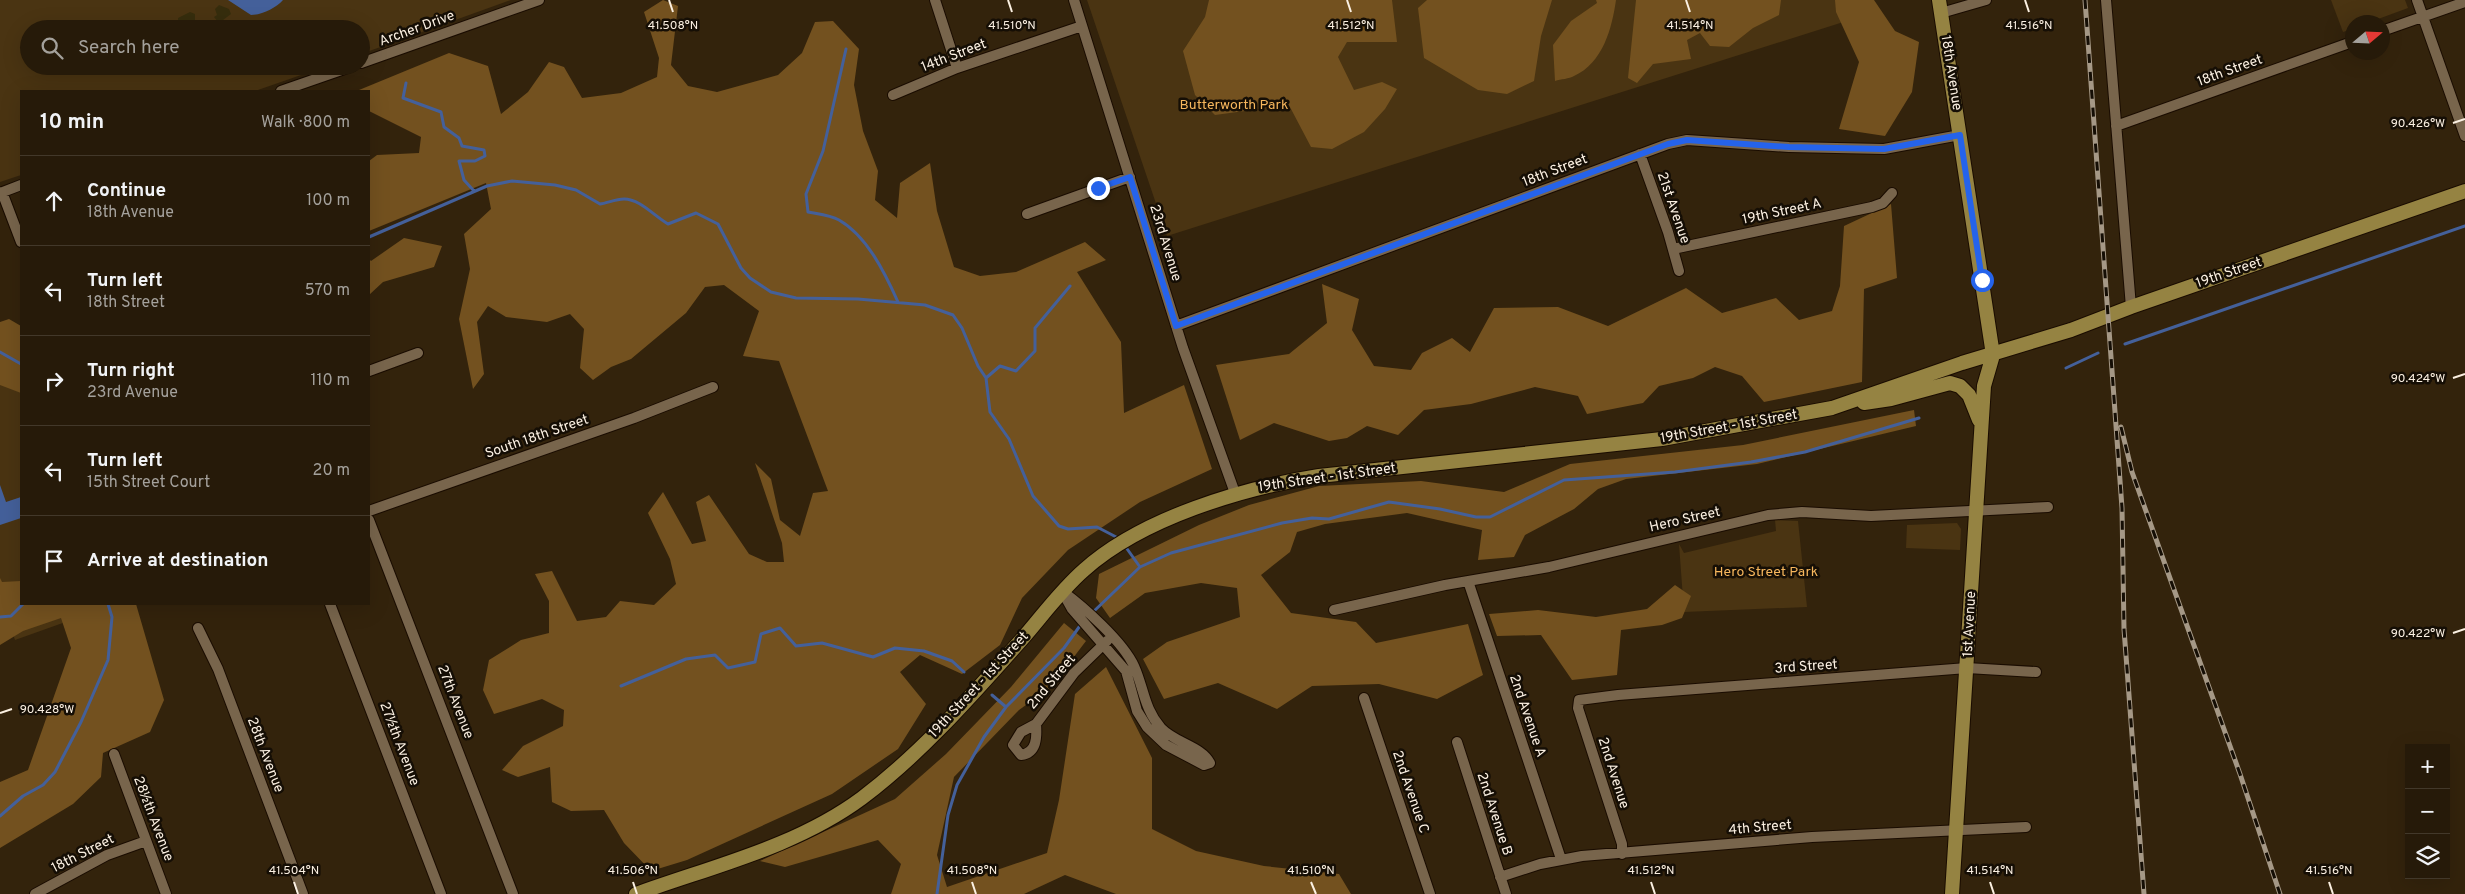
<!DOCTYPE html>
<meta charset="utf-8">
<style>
:root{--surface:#261a09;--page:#2e2312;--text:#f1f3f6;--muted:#a4a19c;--line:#42382a}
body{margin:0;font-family:Overpass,sans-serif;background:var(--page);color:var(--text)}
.controls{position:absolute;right:15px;bottom:15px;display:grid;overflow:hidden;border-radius:0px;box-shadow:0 5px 20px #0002}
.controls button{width:45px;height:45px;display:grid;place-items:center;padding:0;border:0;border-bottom:1px solid var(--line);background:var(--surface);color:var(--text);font:25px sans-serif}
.compass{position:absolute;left:2345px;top:15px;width:45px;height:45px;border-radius:50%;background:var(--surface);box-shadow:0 5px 20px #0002;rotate:71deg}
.stop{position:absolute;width:15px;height:15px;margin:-11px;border:4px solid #2563eb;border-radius:50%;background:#fff}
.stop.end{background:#2563eb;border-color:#fff;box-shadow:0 1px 5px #0008}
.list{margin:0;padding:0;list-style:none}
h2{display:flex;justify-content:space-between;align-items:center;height:65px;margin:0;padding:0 20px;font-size:21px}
h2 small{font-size:16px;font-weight:400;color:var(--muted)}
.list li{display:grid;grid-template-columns:32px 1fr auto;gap:15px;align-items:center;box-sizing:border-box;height:90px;padding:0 20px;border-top:1px solid var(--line)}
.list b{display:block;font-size:19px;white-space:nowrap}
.list p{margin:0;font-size:16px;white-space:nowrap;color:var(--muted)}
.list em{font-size:16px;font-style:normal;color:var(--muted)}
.icon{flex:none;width:28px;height:28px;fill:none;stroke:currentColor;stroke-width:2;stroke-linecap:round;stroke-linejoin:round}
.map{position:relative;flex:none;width:2465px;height:894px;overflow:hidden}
.search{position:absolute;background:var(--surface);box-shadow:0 5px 20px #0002;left:20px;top:20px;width:350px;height:55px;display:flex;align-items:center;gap:12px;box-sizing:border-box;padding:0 18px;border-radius:28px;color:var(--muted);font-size:19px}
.panel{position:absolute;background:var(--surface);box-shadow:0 5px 20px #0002;left:20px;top:90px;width:350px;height:515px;border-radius:0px}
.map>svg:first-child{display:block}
</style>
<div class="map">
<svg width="2465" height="894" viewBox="0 0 2465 894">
<rect width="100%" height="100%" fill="#33230c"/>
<!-- green -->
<path fill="#4a3412" d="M0,0H511L361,54V29H29V66H327L255,91H21V175L0,182Z
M1087,0H1854L1856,18L1167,236Z
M2331,0H2405L2408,8L2370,22H2352V29L2343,32Z
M0,339L21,344V604H116L15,640L0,595Z
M1775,520L1798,521L1807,607L1684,612L1679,544L1684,553L1776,531Z
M1957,523L1961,529L1960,550L1906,548L1907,525Z"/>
<!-- forest -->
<path fill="#73511f" d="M663,0L678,6L671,65L688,86L717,92L778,75L802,53L815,22L833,21L859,49L854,85L863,131L878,171L875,200L897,218L900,183L930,163L937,211L954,267L980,276L1016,272L1085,242L1106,260L1077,272L1121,342L1124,413L1184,385L1212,469L1140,502L1068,550L1022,598L1000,645L962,674L920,655L900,672L926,704L898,749L832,794L687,860L651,871L624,843L604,810L571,811L552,802L550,767L518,777L502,770L523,746L563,726L564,710L542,699L494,714L483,690L489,660L521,640L549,633V601L535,574L552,571L577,621L606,617L620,601L654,605L676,584L670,559L648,513L663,492L692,544L706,541L696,502L709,495L749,554L767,562H784L782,543L755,463L771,479L780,520L800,536L813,493L828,491L779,361L743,356L759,311L724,285L705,287L686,313L631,359L611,367L593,380L580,368L584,329L570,314L547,322L506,317L488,306L477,322L484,374L473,389L459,319L470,269L464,234L491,209L486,183L369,231V161L377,155L419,153L421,137L369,111V91L359,90L449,53L488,66L501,114L528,92L549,62L564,67L582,98L621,93L657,77L659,58L644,12Z
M1209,0H1392L1397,42H1347L1338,57L1354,90L1382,82L1397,89L1385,109L1364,132L1332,149L1311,147L1291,109L1267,108L1215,115L1195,95L1183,51L1205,17Z
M1427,0H1552L1541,36L1534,81L1507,94L1478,90L1424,58L1418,8Z
M1596,0H1616C1612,28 1603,63 1574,76C1569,79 1561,79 1555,81L1553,45L1571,21L1597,3Z
M1636,0H1781L1779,15L1753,28L1729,47L1710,46L1700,33L1687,40L1691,59L1653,64L1637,83L1628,78Z
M1835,0H1874L1895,31L1919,42L1912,92L1885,136L1839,129L1859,62L1836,12Z
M1891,204L1897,278L1864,289L1862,382L1764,402L1742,376L1715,367L1693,378L1659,386L1643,403L1587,414L1578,396L1535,387L1471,404L1424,410L1398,435L1367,426L1347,438L1329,441L1274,423L1240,440L1216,365L1289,354L1327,323L1322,284L1359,299L1352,330L1374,366L1411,370L1422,353L1452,338L1470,352L1494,308L1558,307L1608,326L1686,288L1722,313L1776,298L1799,320L1832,311L1840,286L1844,226Z
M404,238L442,246L434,267L383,282L369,295V259L371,261Z
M9,319L21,326V393L0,385V322Z
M1914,410L1916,426L1757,464L1626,479L1598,489L1574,509L1525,535L1514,557L1478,560L1482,530L1407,513L1325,524L1297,532L1290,552L1261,575L1291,613L1356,622L1376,643L1468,624L1483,675L1437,699L1379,684L1312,686L1277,709L1218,683L1164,699L1143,659L1167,642L1240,617L1237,588L1201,583L1145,593L1110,618L1096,598L1099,574L1199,525L1249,505L1319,486L1421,481L1504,492L1570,464L1743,445Z
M0,578L2,582L21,581V604H136L164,700L150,732L103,753L101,777L73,804L0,848V782L28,770L71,648L61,618L23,631L0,645Z
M1675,585L1691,596L1682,618L1662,625L1621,630L1617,675L1572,680L1541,635L1497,636L1489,614L1538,610L1596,617L1647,609Z
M1064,623L1086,641L1051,687L1019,710L954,777L937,855L947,887L1047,853L1059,800L1075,694L1106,667L1152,758V829L1196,851L1264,866L1339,874L1351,894H1116L1065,875L1024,894H891L901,864L878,840L785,867L760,861L895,799L946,754L1011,687Z"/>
<!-- sand -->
<path fill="#362d0d" d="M219,5L229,9L231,14L219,23L214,17L217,15L215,9Z
M190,12L195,14V23L202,24L204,29H184L183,24L178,23V18Z"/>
<!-- water -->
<path fill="#44609a" d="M228,0H283C276,8 262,15 251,15Z
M0,485L6,502L21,497V518L0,525Z"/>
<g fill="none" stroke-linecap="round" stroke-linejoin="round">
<!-- stream -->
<path stroke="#44609a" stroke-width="3" d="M846,49L823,151L806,194L808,212C818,214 830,215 839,220C867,236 885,273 898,302
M406,83L403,98L441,112L444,127L459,138L462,146L484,150L485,156L475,161H459L464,180L474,191
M369,237L487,186L512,181L555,185L576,190L600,204C607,203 616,199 624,199C640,199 654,216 668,224L696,213L718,224L741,268L750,278L771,292L796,298L858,299L925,305L953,315L962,328L978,366L986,378L990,412L1009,439L1033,496L1059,526L1068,529L1097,527L1120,539
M2125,344L2465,226
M0,352L21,364
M2066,368L2098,353
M986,378L1000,366L1016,371L1035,351V328L1070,286
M1125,546L1140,567
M1092,613L1140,567L1171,553L1282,523L1312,518L1329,519L1389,502L1440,509L1476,517H1490L1564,480L1675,472L1751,462L1805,452L1919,418
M0,617L11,616L23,604
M621,686L686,659L715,655L728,668L755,662L761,634L780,628L796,646L822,643L873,657L895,648L924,651L952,661L964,672
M992,695L1006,707
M0,816L23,796L43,785L55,772L81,722L108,660L112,617L108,604
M937,894L948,815L957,785L984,737L1006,707L1064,648L1082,623"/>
<defs>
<path id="minor" d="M935,0L957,68
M1074,0L1183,348L1235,493
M2106,0L2131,307
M2417,0L2465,136
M1941,13L1986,0
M2382,31L2465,2
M361,63L539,0
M281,91L353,66
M893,95L957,68L1082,26
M2116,126L2352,42
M1640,154L1668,232L1679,271
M2,192L21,242
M0,193L21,185
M1027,214L1130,177
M1673,249L1872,207L1883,203L1892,193
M1176,326L1668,144L1687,140L1789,147L1884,149L1960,135
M369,371L418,353
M369,511L634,418L713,387
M369,520L513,894
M1468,581L1561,859
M1062,591C1084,607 1123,642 1134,666C1144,688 1144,709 1161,728C1175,743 1201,746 1210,763L1204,765L1166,745L1147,727L1137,711L1126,671L1072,609Z
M330,604L441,894
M1334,610L1445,585L1549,567L1768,515L1802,512L1871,516L2048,507
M198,628L218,669L303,894
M1364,698L1430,894
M1036,724C1037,737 1037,753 1021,755L1013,745L1021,732L1036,724L1074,673L1107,641
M1457,742L1506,894
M114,754L166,894
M1622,854V844L1578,708L1579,700L1618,695L1967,668L2036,672
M1500,877L1540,864L1582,856L1812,837L2026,827
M35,894L107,855L146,841"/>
<path id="major" d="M1939,0L1993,355L1984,386L1952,894
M1864,403L1891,399L1950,383L1960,386L1969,395L1979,420
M636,894C713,866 796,847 862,798C923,752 973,694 1023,638C1043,615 1061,590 1084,570C1142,518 1243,488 1319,476L1662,439L1832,408L1962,363L2071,330L2131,307L2465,191"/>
</defs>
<!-- minor casing -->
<use href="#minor" stroke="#1a0c00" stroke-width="12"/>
<!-- major casing -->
<use href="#major" stroke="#1a0c00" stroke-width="16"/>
<!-- minor -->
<use href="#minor" stroke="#78654c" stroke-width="10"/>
<!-- major -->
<use href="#major" stroke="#958342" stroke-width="14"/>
<defs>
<path id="rail" d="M2085,0L2122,508L2124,629L2144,894
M2121,427L2132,472L2240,774L2280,894"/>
</defs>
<!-- rail casing -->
<use href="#rail" stroke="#a59886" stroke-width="5"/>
<!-- rail -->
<use href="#rail" stroke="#150e05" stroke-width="3" stroke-dasharray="9" stroke-linecap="butt"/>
</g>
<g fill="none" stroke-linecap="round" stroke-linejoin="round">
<!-- route -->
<path stroke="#2563eb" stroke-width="6" d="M1098,188L1130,177L1176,326L1668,144L1687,140L1789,147L1884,149L1960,135L1982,280"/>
</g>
<!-- ticks -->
<path fill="none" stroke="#fbf0e2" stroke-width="2" d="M669,0L673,12M1008,0L1012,12M1347,0L1351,12M1686,0L1690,12M2025,0L2029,12M2453,123L2465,119M2453,378L2465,374M2453,633L2465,629M0,713L12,709M294,882L298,894M633,882L637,894M972,882L976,894M1311,882L1316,894M1651,882L1655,894M1990,882L1994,894M2329,882L2333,894"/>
<g text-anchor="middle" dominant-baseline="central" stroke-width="5" stroke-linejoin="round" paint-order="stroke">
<!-- street labels -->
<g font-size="14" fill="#fbf0e2" stroke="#150e05">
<text transform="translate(417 29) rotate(-20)">Archer Drive</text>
<text transform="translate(954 56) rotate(-21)">14th Street</text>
<text transform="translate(2230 71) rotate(-20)">18th Street</text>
<text transform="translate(1951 73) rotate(81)">18th Avenue</text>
<text transform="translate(1555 171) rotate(-21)">18th Street</text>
<text transform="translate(1673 208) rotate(71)">21st Avenue</text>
<text transform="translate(1782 212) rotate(-12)">19th Street A</text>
<text transform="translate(1165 243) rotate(73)">23rd Avenue</text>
<text transform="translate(2229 273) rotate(-19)">19th Street</text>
<text transform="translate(1729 427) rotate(-10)">19th Street - 1st Street</text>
<text transform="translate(537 437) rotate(-19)">South 18th Street</text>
<text transform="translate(1327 478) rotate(-8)">19th Street - 1st Street</text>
<text transform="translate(1685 520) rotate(-13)">Hero Street</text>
<text transform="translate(1970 624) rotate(-87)">1st Avenue</text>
<text transform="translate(1806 667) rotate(-4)">3rd Street</text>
<text transform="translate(1052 682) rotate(-50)">2nd Street</text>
<text transform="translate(979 685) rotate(-47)">19th Street - 1st Street</text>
<text transform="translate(455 702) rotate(69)">27th Avenue</text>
<text transform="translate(1527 716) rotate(71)">2nd Avenue A</text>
<text transform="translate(399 744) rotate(69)">27½th Avenue</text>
<text transform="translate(265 755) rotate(69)">28th Avenue</text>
<text transform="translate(1613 773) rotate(72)">2nd Avenue</text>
<text transform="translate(1410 792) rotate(71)">2nd Avenue C</text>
<text transform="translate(1494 814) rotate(72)">2nd Avenue B</text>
<text transform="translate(153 819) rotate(69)">28½th Avenue</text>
<text transform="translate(1760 828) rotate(-5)">4th Street</text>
<text transform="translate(83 854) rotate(-27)">18th Street</text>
</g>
<!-- park labels -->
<g font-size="14" fill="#f7b75d" stroke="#150e05">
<text x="1234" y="105">Butterworth Park</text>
<text x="1766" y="572">Hero Street Park</text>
</g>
</g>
<g font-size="12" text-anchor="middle" fill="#fbf0e2" stroke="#150e05" stroke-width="5" stroke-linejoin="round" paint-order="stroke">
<text x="673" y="29">41.508°N</text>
<text x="1012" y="29">41.510°N</text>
<text x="1351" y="29">41.512°N</text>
<text x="1690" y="29">41.514°N</text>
<text x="2029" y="29">41.516°N</text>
<text x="2418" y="127">90.426°W</text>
<text x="2418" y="382">90.424°W</text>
<text x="2418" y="637">90.422°W</text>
<text x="47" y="713">90.428°W</text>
<text x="294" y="874">41.504°N</text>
<text x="633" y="874">41.506°N</text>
<text x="972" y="874">41.508°N</text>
<text x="1311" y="874">41.510°N</text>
<text x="1651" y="874">41.512°N</text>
<text x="1990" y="874">41.514°N</text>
<text x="2329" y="874">41.516°N</text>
</g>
</svg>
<div class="controls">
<button>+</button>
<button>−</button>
<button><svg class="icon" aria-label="layers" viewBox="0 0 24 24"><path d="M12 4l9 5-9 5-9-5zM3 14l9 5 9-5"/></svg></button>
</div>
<svg class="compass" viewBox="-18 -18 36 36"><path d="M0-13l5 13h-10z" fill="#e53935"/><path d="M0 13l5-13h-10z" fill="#a4a19c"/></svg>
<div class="stop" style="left:1982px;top:280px"></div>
<div class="stop end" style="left:1098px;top:188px"></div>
<div class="search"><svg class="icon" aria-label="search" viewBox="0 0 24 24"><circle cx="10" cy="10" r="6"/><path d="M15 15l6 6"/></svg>Search here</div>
<section class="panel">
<h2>10 min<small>Walk · 800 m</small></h2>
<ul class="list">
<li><svg class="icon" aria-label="ahead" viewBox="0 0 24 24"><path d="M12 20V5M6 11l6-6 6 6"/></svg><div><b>Continue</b><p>18th Avenue</p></div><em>100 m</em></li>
<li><svg class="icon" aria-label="left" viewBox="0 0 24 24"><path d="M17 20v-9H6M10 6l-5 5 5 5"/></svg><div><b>Turn left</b><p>18th Street</p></div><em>570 m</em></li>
<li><svg class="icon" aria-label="right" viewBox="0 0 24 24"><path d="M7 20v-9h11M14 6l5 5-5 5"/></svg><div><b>Turn right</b><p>23rd Avenue</p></div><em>110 m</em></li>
<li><svg class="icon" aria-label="left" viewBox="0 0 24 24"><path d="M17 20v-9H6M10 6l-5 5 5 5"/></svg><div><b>Turn left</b><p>15th Street Court</p></div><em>20 m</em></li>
<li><svg class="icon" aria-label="arrive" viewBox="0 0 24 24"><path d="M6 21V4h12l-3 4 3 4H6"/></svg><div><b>Arrive at destination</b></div></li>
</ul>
</section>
</div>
